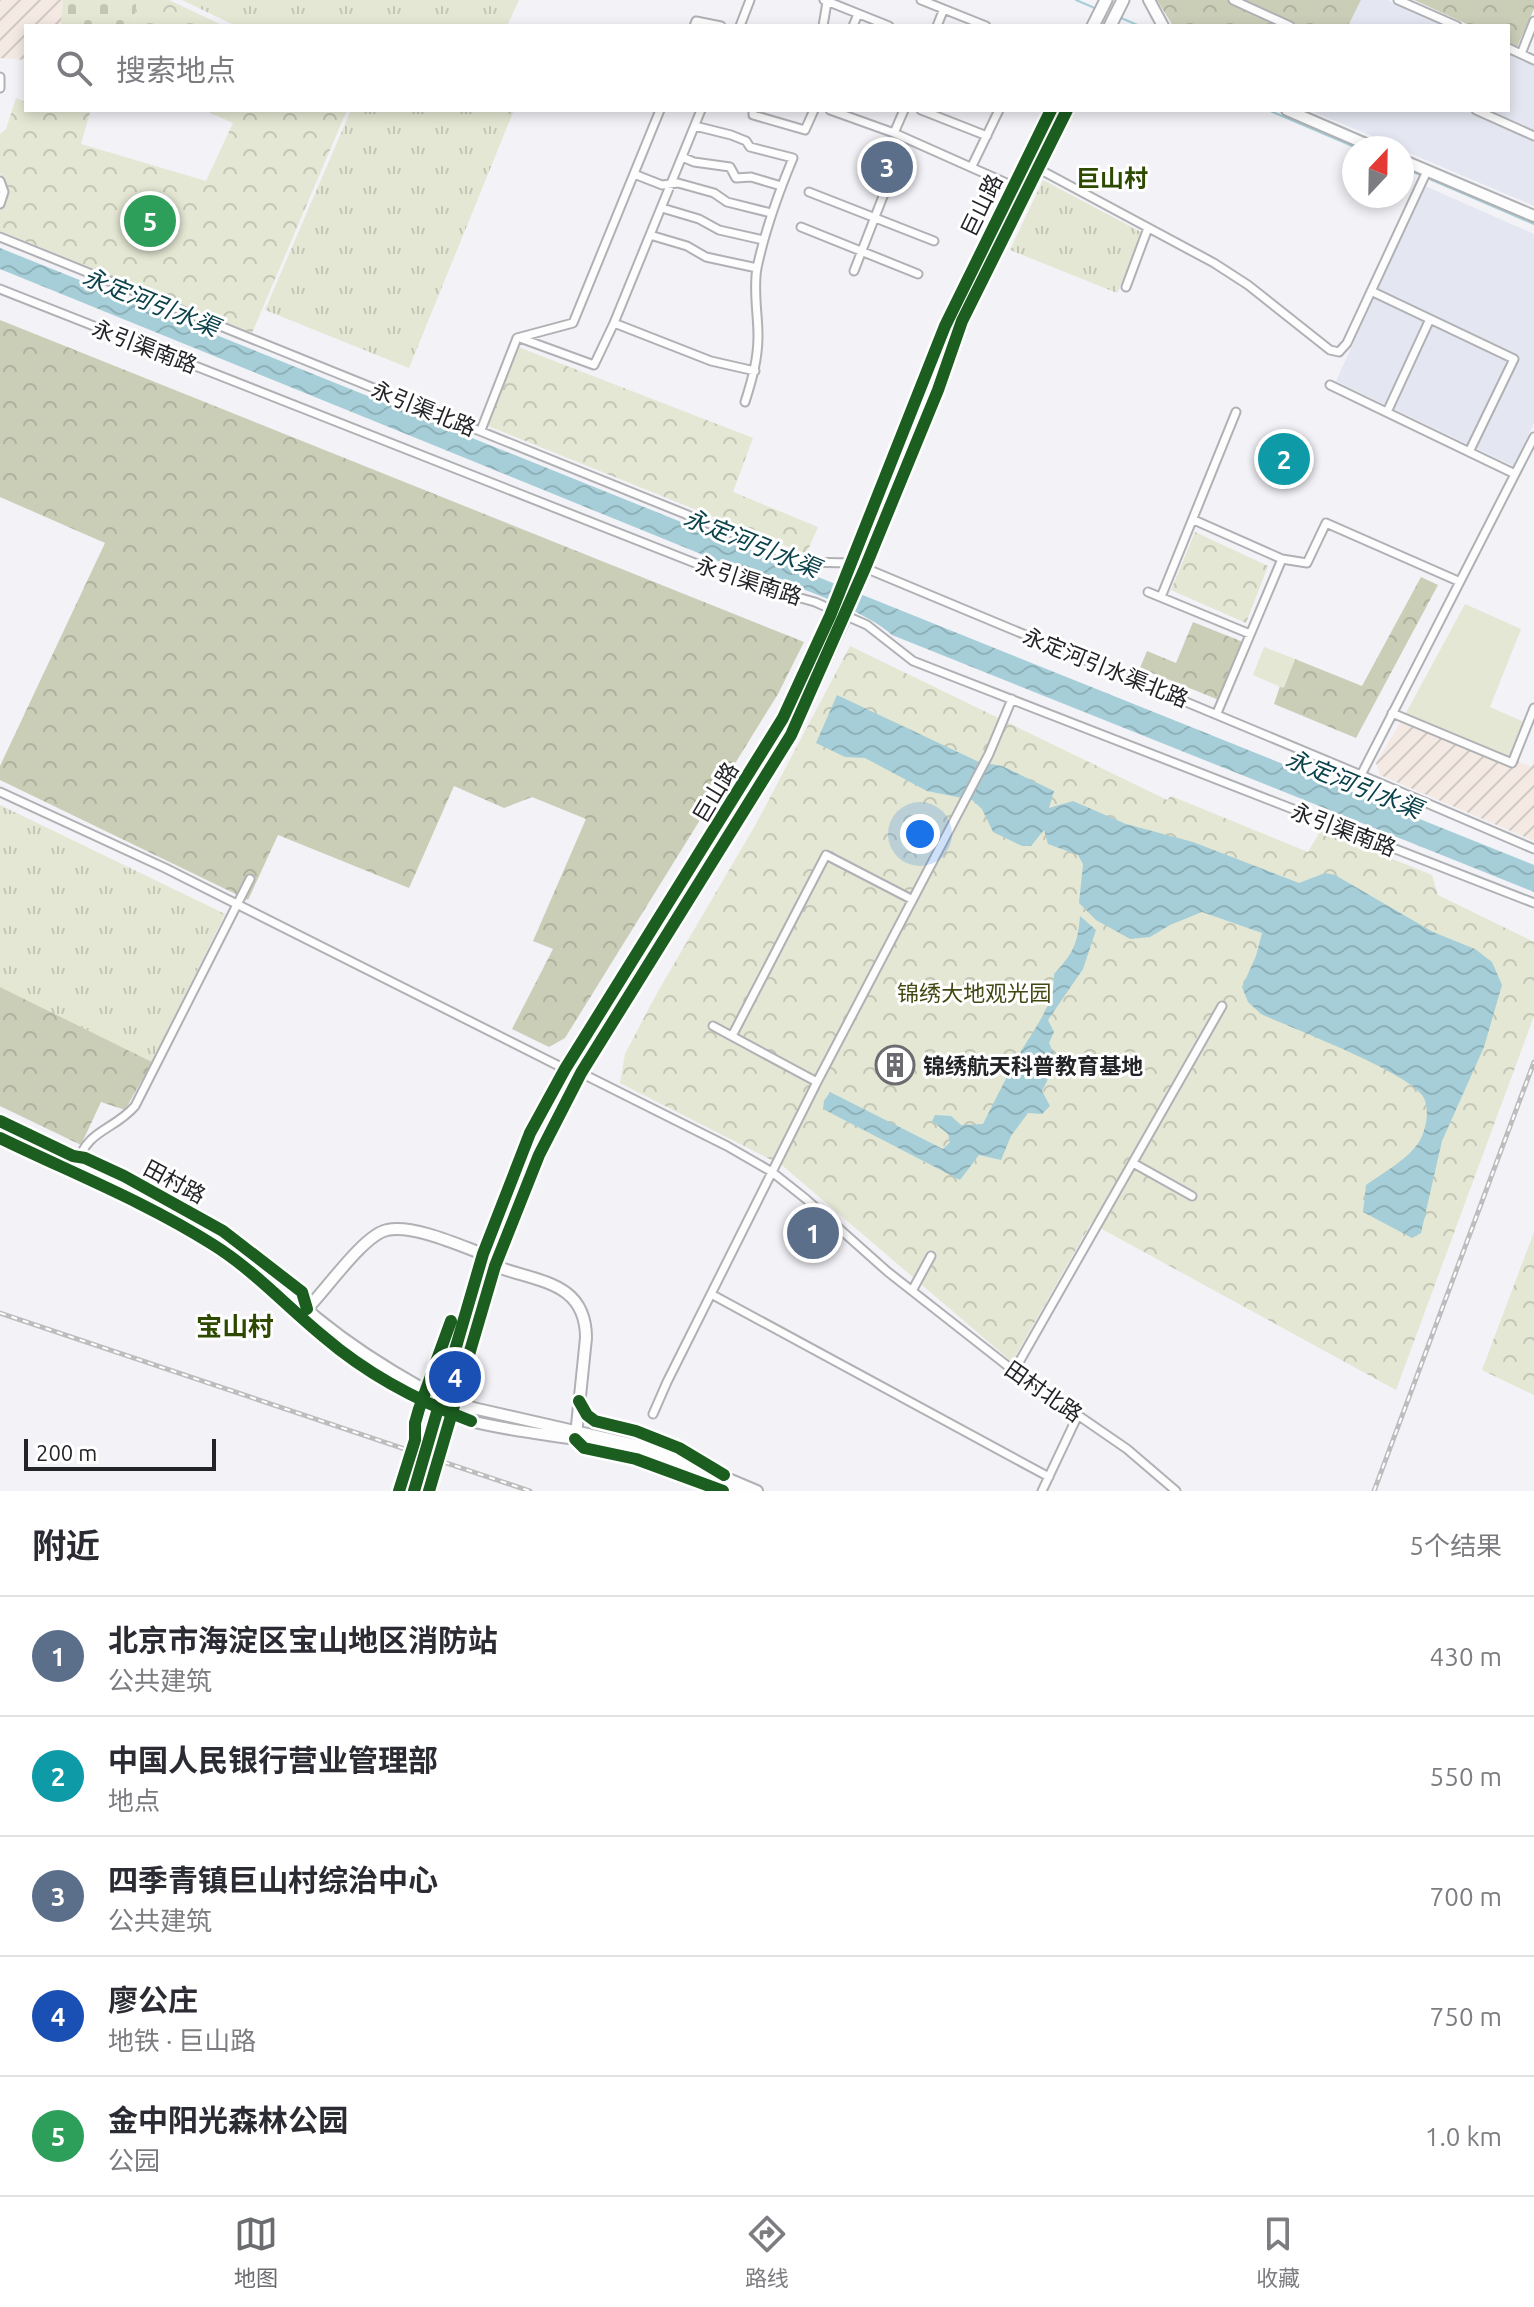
<!DOCTYPE html>
<html lang="zh">
<meta charset="utf-8">
<style>
:root{--surface:#fff;--page:#f2f2f3;--text:#2b2b33;--muted:#7c7c81;--line:#e1e1e2;--accent:#6b6c70}
body{margin:0;font-family:Ubuntu,"Noto Sans SC",sans-serif;background:var(--page);color:var(--text)}
.compass{position:absolute;left:1342px;top:136px;width:72px;height:72px;border-radius:50%;background:var(--surface);box-shadow:0 4px 12px #0003;rotate:22deg}
.scale{position:absolute;left:24px;bottom:20px;width:192px;box-sizing:border-box;padding-left:8px;border:4px solid #232427;border-top:0;font-size:22px;line-height:28px;white-space:nowrap;color:#232427;-webkit-text-stroke:6px #fff;paint-order:stroke}
.you{position:absolute;left:920px;top:834px;width:28px;height:28px;margin:-20px;border:6px solid #fff;border-radius:50%;background:#1a73e8;box-shadow:0 0 0 12px #1a73e833}
.badge{display:grid;place-items:center;width:52px;height:52px;border-radius:50%;background:var(--accent);color:#fff;font-size:26px;font-weight:700}
.pin{position:absolute;translate:-50% -50%;border:4px solid #fff;box-shadow:0 2px 8px #0006}
.list{margin:0;padding:0;list-style:none}
h2{display:flex;justify-content:space-between;align-items:center;height:104px;margin:0;padding:0 32px;font-size:34px}
h2 small{font-size:26px;font-weight:400;color:var(--muted)}
.list li{display:grid;grid-template-columns:52px 1fr auto;gap:24px;align-items:center;box-sizing:border-box;height:120px;padding:0 32px;border-top:2px solid var(--line)}
.list b{display:block;font-size:30px;white-space:nowrap}
.list p{margin:0;font-size:26px;white-space:nowrap;color:var(--muted)}
.list em{font-size:26px;font-style:normal;color:var(--muted)}
.icon{flex:none;width:44px;height:44px;fill:none;stroke:currentColor;stroke-width:2;stroke-linecap:round;stroke-linejoin:round}
.map{position:relative;flex:none;width:1534px;height:1491px;overflow:hidden}
.search{position:absolute;background:var(--surface);box-shadow:0 4px 12px #0003;left:24px;right:24px;top:24px;height:88px;display:flex;align-items:center;gap:20px;box-sizing:border-box;padding:0 28px;border-radius:0px;color:var(--muted);font-size:30px}
.sheet{height:704px;background:var(--surface)}
nav{display:flex;justify-content:space-around;align-items:center;box-sizing:border-box;height:112px;border-top:2px solid var(--line);background:var(--surface);font-size:22px;color:var(--muted)}
nav a{display:grid;justify-items:center;gap:4px}
nav .on{color:var(--accent)}
.map>svg:first-child{display:block}
</style>
<div class="map">
<svg width="1534" height="1491" viewBox="0 0 1534 1491">
<defs>
<pattern id="industrial-furrows" width="10" height="10" patternUnits="userSpaceOnUse" patternTransform="scale(2)"><rect width="10" height="10" fill="#f4eae3"/><path d="M-1 1l2-2M0 10L10 0M9 11l2-2" fill="none" stroke="#d1c9c3"/></pattern>
<pattern id="grass-tufts" width="24" height="20" patternUnits="userSpaceOnUse" patternTransform="scale(2)"><rect width="24" height="20" fill="#e4e7d3"/><path d="M3 7l-1-3M5 7V3M7 7l1-3M15 17l-1-3M17 17v-4M19 17l1-3" fill="none" stroke="#c3c6b5"/></pattern>
<pattern id="forest-crowns" width="20" height="18" patternUnits="userSpaceOnUse" patternTransform="scale(2)"><rect width="20" height="18" fill="#caceb7"/><path d="M2 6a3 3 0 1 1 6 0M12 15a3 3 0 1 1 6 0" fill="none" stroke="#adb19d"/></pattern>
<pattern id="cemetery-stones" width="16" height="16" patternUnits="userSpaceOnUse" patternTransform="scale(2)"><rect width="16" height="16" fill="#e4e7d3"/><path d="M2 7V4a2 2 0 0 1 4 0v3zM10 15v-3a2 2 0 0 1 4 0v3z" fill="#c3c6b5"/></pattern>
<pattern id="park-crowns" width="20" height="18" patternUnits="userSpaceOnUse" patternTransform="scale(2)"><rect width="20" height="18" fill="#e4e7d3"/><path d="M2 6a3 3 0 1 1 6 0M12 15a3 3 0 1 1 6 0" fill="none" stroke="#c3c6b5"/></pattern>
<pattern id="water-waves" width="16" height="10" patternUnits="userSpaceOnUse" patternTransform="scale(2)"><rect width="16" height="10" fill="#a5ced8"/><path d="M0 5q4-4 8 0t8 0" fill="none" stroke="#8eb1b9"/></pattern>
</defs>
<rect width="100%" height="100%" fill="#f2f2f7"/>
<!-- built -->
<path fill="#e4e6f1" d="M1361,0H1387L1447,26H1348Z
M1508,53L1534,64V206L1402,150V148L1308,110H1508Z
M1425,186L1534,234V423L1513,466L1336,381Z"/>
<!-- industrial -->
<path fill="url(#industrial-furrows)" d="M0,0H63L61,26H26V60L0,58Z
M1406,713L1531,767L1534,762V841L1380,775L1376,763Z"/>
<!-- grass -->
<path fill="url(#grass-tufts)" d="M182,0H519L507,26H236Z
M351,110H514L409,368L265,310Z
M1043,180L1143,233L1117,293L1010,250Z
M0,805L225,914L152,1062L0,987Z"/>
<!-- forest -->
<path fill="url(#forest-crowns)" d="M1157,0H1361L1348,26H1173Z
M1414,0H1534V9L1517,47L1508,43V26H1471Z
M0,320L804,642L778,694L565,1038L549,1047L512,1029L553,949L533,941L586,819L532,797L504,808L454,786L409,888L278,835L248,900L0,780V766L105,543L0,497Z
M1421,577L1438,585L1356,738L1274,704L1280,686L1284,687L1295,659L1362,686Z
M1193,622L1243,642L1219,700L1140,668L1147,651L1176,663Z
M0,987L152,1062L125,1110L101,1102L81,1145L0,1106Z"/>
<!-- cemetery -->
<path fill="url(#cemetery-stones)" d="M63,0H137L134,26H61Z"/>
<!-- park -->
<path fill="url(#park-crowns)" d="M137,0H169L224,26H134Z
M16,98L26,102V110L90,112L81,144L206,181L233,123L204,110H347L252,333L0,231V211L8,189L0,173V134L6,129Z
M518,347L753,438L733,492L818,527L806,554L488,426Z
M1195,532L1268,566L1246,623L1171,590Z
M850,646L1167,800L1171,796L1308,852L1321,830L1432,875L1438,895L1534,942V1016L1396,1390L1091,1223L1012,1362L783,1166L620,1083L625,1054L657,993L756,824Z
M1534,1232V1395L1482,1370Z"/>
<!-- pitch -->
<path fill="#e4e7d3" d="M1465,604L1521,629L1490,707L1524,722L1509,758L1406,713Z
M1264,647L1295,659L1283,688L1253,675Z"/>
<!-- water -->
<path fill="url(#water-waves)" d="M0,248L1534,865V892L892,635C863,608 769,575 728,565L0,269Z
M837,695L979,762L1002,766L1054,791L1049,808L1073,801L1126,824L1193,842L1299,883L1325,873L1335,875L1433,932L1475,949L1492,962L1502,985L1484,1047L1442,1141L1421,1233L1412,1238L1363,1212L1366,1185C1383,1173 1407,1160 1419,1142C1426,1131 1431,1107 1422,1095C1403,1070 1294,1029 1261,1014L1248,1002L1242,987L1256,956L1262,933L1202,912L1170,925L1150,937L1130,939L1096,920L1079,903L1083,864L1078,855L1048,844L1044,830L1031,846H1022L993,832L982,809L972,800L927,791L865,758L845,757L816,743Z
M1080,916L1096,930L1083,969L1048,1020L1054,1032L1049,1043L1057,1061L1042,1091L1050,1106L1042,1114L1028,1113L1011,1136L1001,1160L979,1155L960,1180L823,1109L824,1101L830,1092L943,1149L950,1142L948,1134L932,1121L935,1115L951,1116L961,1125L983,1124C994,1102 1005,1080 1017,1058C1032,1031 1055,1006 1054,974C1073,954 1078,943 1080,916Z"/>
<g fill="none" stroke-linecap="round" stroke-linejoin="round">
<!-- stream -->
<path stroke="#a5ced8" stroke-width="2" d="M1076,0L1097,9
M1121,18L1140,26
M1268,110L1357,148
M1402,167L1534,224"/>
<defs>
<path id="street" d="M824,0L889,26
M921,0L986,26
M1233,0L1290,26
M1398,0L1457,26
M694,26L696,21L721,26
M740,26L750,0
M823,26L827,2
M853,26L858,14
M937,26L943,11
M1508,48L1534,60
M1521,54L1534,21
M0,77V88
M753,110V115L805,130L814,110
M830,110L894,133L1013,186
M921,110L987,136
M1476,110L1534,136
M695,126L731,135L746,141L750,147L793,158C778,194 765,230 757,268C753,290 758,313 758,336C758,359 752,380 745,402
M894,133L904,110
M682,157L694,162L730,167L736,178L751,177L781,186
M972,166L999,110
M1037,168L1214,263L1248,285L1330,350L1339,352L1347,343L1427,171
M634,174L662,185L678,183L714,193L727,202L771,213
M0,181L4,192L0,204
M809,192L934,241
M662,208L699,219L719,230L763,240
M801,227L918,274
M650,235L687,246L706,257L757,268
M0,237L804,562L850,563L865,568L1361,775
M854,271L887,186
M1126,287L1148,228
M0,289L743,582L815,602L867,625L913,661L1534,903
M1371,291L1514,359L1469,452
M614,323L711,361L755,371
M520,338L594,365L614,323L701,110
M1330,385L1515,474
M1387,412L1430,319
M481,430L517,338L573,323L660,110
M1534,437L1361,775L1534,849
M1194,520L1282,559L1307,563L1326,523L1458,581
M1148,592L1250,634
M1161,597L1236,412
M1217,713L1282,559
M1392,713L1512,763L1534,708
M0,792L165,868L565,1069
M713,1026L817,1082
M732,1036L826,855L911,899
M581,1073L727,1146L772,1172L806,1199L888,1272L1014,1371L1127,1449L1176,1491
M1133,1163L1192,1196
M76,1166C88,1128 112,1132 135,1106L250,879
M913,1289L931,1256
M711,1294L1049,1477
M1014,1371L1222,1006
M653,1414L667,1382L817,1082L989,754L1012,699
M1042,1491L1078,1415"/>
<path id="secondary" d="M1149,0L1163,26
M1287,110L1375,148
M1402,160L1534,216
M0,1130C77,1166 158,1197 229,1245C261,1267 288,1294 318,1319C350,1345 384,1367 420,1387
M0,1138C71,1172 146,1202 213,1244C254,1271 287,1307 325,1338C353,1362 384,1381 416,1398
M495,1266C537,1282 586,1281 586,1338L576,1435
M304,1312C324,1293 363,1235 387,1230C412,1224 459,1245 483,1254
M580,1402L587,1415L595,1421L636,1431L679,1448L698,1459
M473,1408L662,1451L757,1491
M471,1421C509,1431 548,1434 587,1441C639,1450 691,1468 739,1491"/>
<path id="primary" d="M1093,26L1106,0
M1110,26L1123,0
M844,580L945,326L1051,110
M857,585L938,390L962,321L1067,110
M414,1491L483,1254L530,1133L565,1069L783,718L830,616
M429,1491L495,1266L539,1155L581,1073L791,735L842,623"/>
</defs>
<!-- street casing -->
<use href="#street" stroke="#b0b1b4" stroke-width="11"/>
<!-- secondary casing -->
<use href="#secondary" stroke="#b0b1b4" stroke-width="14"/>
<!-- primary casing -->
<use href="#primary" stroke="#b0b1b4" stroke-width="15"/>
<!-- street -->
<use href="#street" stroke="#fdfdfe" stroke-width="7"/>
<!-- secondary -->
<use href="#secondary" stroke="#fdfdfe" stroke-width="10"/>
<!-- primary -->
<use href="#primary" stroke="#fdfdfe" stroke-width="11"/>
<defs>
<path id="rail" d="M0,1313L530,1491
M1374,1491L1534,1062"/>
</defs>
<!-- rail casing -->
<use href="#rail" stroke="#bdbdbe" stroke-width="5"/>
<!-- rail -->
<use href="#rail" stroke="#fff" stroke-width="2" stroke-dasharray="6" stroke-linecap="butt"/>
<defs>
<path id="secondary-bridge" d="M420,1387L473,1408
M416,1398L471,1421"/>
<path id="primary-bridge" d="M830,616L844,580
M842,623L857,585"/>
</defs>
<!-- secondary-bridge casing -->
<use href="#secondary-bridge" stroke="#b0b1b4" stroke-width="14" stroke-linecap="butt"/>
<!-- primary-bridge casing -->
<use href="#primary-bridge" stroke="#b0b1b4" stroke-width="15" stroke-linecap="butt"/>
<!-- secondary-bridge -->
<use href="#secondary-bridge" stroke="#fdfdfe" stroke-width="10"/>
<!-- primary-bridge -->
<use href="#primary-bridge" stroke="#fdfdfe" stroke-width="11"/>
<defs>
<path id="cycleway" d="M0,1121L73,1156L85,1158L124,1176L223,1231L302,1292L307,1309
M0,1138C70,1172 146,1202 212,1244C254,1270 286,1306 324,1337C367,1374 418,1401 471,1421
M579,1401L587,1415L595,1421L636,1431L679,1448L724,1475
M575,1439L584,1448L636,1459L723,1491
M399,1491L415,1440V1423L419,1409L451,1321
M414,1491L483,1254L530,1133L565,1069L783,718L830,616L945,326L1051,110
M429,1491L495,1266L539,1155L581,1073L791,735L865,568L938,390L962,321L1067,110"/>
</defs>
<!-- cycleway casing -->
<use href="#cycleway" stroke="#fff" stroke-width="17"/>
<!-- cycleway -->
<use href="#cycleway" stroke="#1b5e20" stroke-width="12"/>
</g>
<!-- icons -->
<defs>
<symbol id="building-ring" viewBox="-11 -11 22 22"><circle r="9.5" fill="#fff" stroke="#6b6c70" stroke-width="1.5"/><path d="M-4-6H4V6H1V3H-1V6H-4ZM-2.5-4.3h1.7v1.8h-1.7ZM.8-4.3h1.7v1.8H.8ZM-2.5-1h1.7V.8h-1.7ZM.8-1h1.7V.8H.8Z" fill="#6b6c70"/></symbol>
</defs>
<g fill-rule="evenodd">
<use href="#building-ring" x="873" y="1043" width="44" height="44"/>
</g>
<g text-anchor="middle" dominant-baseline="central" stroke-width="6" stroke-linejoin="round" paint-order="stroke">
<!-- street labels -->
<g font-size="22" fill="#232427" stroke="#fff">
<text transform="translate(981 205) rotate(-64)">巨山路</text>
<text transform="translate(145 346) rotate(21)">永引渠南路</text>
<text transform="translate(424 408) rotate(22)">永引渠北路</text>
<text transform="translate(749 580) rotate(18)">永引渠南路</text>
<text transform="translate(1106 667) rotate(22)">永定河引水渠北路</text>
<text transform="translate(715 792) rotate(-59)">巨山路</text>
<text transform="translate(1344 829) rotate(21)">永引渠南路</text>
<text transform="translate(175 1181) rotate(28)">田村路</text>
<text transform="translate(1044 1391) rotate(35)">田村北路</text>
</g>
<!-- park labels -->
<g font-size="22" fill="#444813" stroke="#fff">
<text x="974" y="992">锦绣大地观光园</text>
</g>
<!-- poi labels -->
<g font-size="22" font-weight="bold" fill="#232427" stroke="#fff" text-anchor="start">
<text x="923" y="1065">锦绣航天科普教育基地</text>
</g>
<!-- neighbourhood labels -->
<g font-size="24" font-weight="bold" fill="#2e4a00" stroke="#fff">
<text x="1112" y="178">巨山村</text>
</g>
<!-- water labels -->
<g font-size="24" font-style="italic" fill="#0c424c" stroke="#fff">
<text transform="translate(151 302) rotate(22)">永定河引水渠</text>
<text transform="translate(752 543) rotate(22)">永定河引水渠</text>
<text transform="translate(1354 784) rotate(22)">永定河引水渠</text>
</g>
<!-- quarter labels -->
<g font-size="26" font-weight="bold" fill="#2e4a00" stroke="#fff">
<text x="235" y="1326">宝山村</text>
</g>
</g>
</svg>
<svg class="compass" viewBox="-18 -18 36 36"><path d="M0-13l5 13h-10z" fill="#e53935"/><path d="M0 13l5-13h-10z" fill="#7c7c81"/></svg>
<div class="scale">200 m</div>
<div class="you"></div>
<div class="pin badge" style="left:813px;top:1233px;background:#5c6f8a">1</div>
<div class="pin badge" style="left:1284px;top:459px;background:#0f9aa8">2</div>
<div class="pin badge" style="left:887px;top:167px;background:#5c6f8a">3</div>
<div class="pin badge" style="left:455px;top:1377px;background:#1a4fb4">4</div>
<div class="pin badge" style="left:150px;top:221px;background:#2e9e5b">5</div>
<div class="search"><svg class="icon" aria-label="search" viewBox="0 0 24 24"><circle cx="10" cy="10" r="6"/><path d="M15 15l6 6"/></svg>搜索地点</div>
</div>
<section class="sheet">
<h2>附近<small>5个结果</small></h2>
<ul class="list">
<li><span class="badge" style="background:#5c6f8a">1</span><div><b>北京市海淀区宝山地区消防站</b><p>公共建筑</p></div><em>430 m</em></li>
<li><span class="badge" style="background:#0f9aa8">2</span><div><b>中国人民银行营业管理部</b><p>地点</p></div><em>550 m</em></li>
<li><span class="badge" style="background:#5c6f8a">3</span><div><b>四季青镇巨山村综治中心</b><p>公共建筑</p></div><em>700 m</em></li>
<li><span class="badge" style="background:#1a4fb4">4</span><div><b>廖公庄</b><p>地铁 · 巨山路</p></div><em>750 m</em></li>
<li><span class="badge" style="background:#2e9e5b">5</span><div><b>金中阳光森林公园</b><p>公园</p></div><em>1.0 km</em></li>
</ul>
</section>
<nav>
<a class="on"><svg class="icon" aria-label="map" viewBox="0 0 24 24"><path d="M3 6l6-2 6 2 6-2v14l-6 2-6-2-6 2zM9 4v14M15 6v14"/></svg>地图</a>
<a><svg class="icon" aria-label="directions" viewBox="0 0 24 24"><path d="M12 3l9 9-9 9-9-9zM9 14v-3h6M13 9l2 2-2 2"/></svg>路线</a>
<a><svg class="icon" aria-label="saved" viewBox="0 0 24 24"><path d="M7 4h10v16l-5-4-5 4z"/></svg>收藏</a>
</nav>
